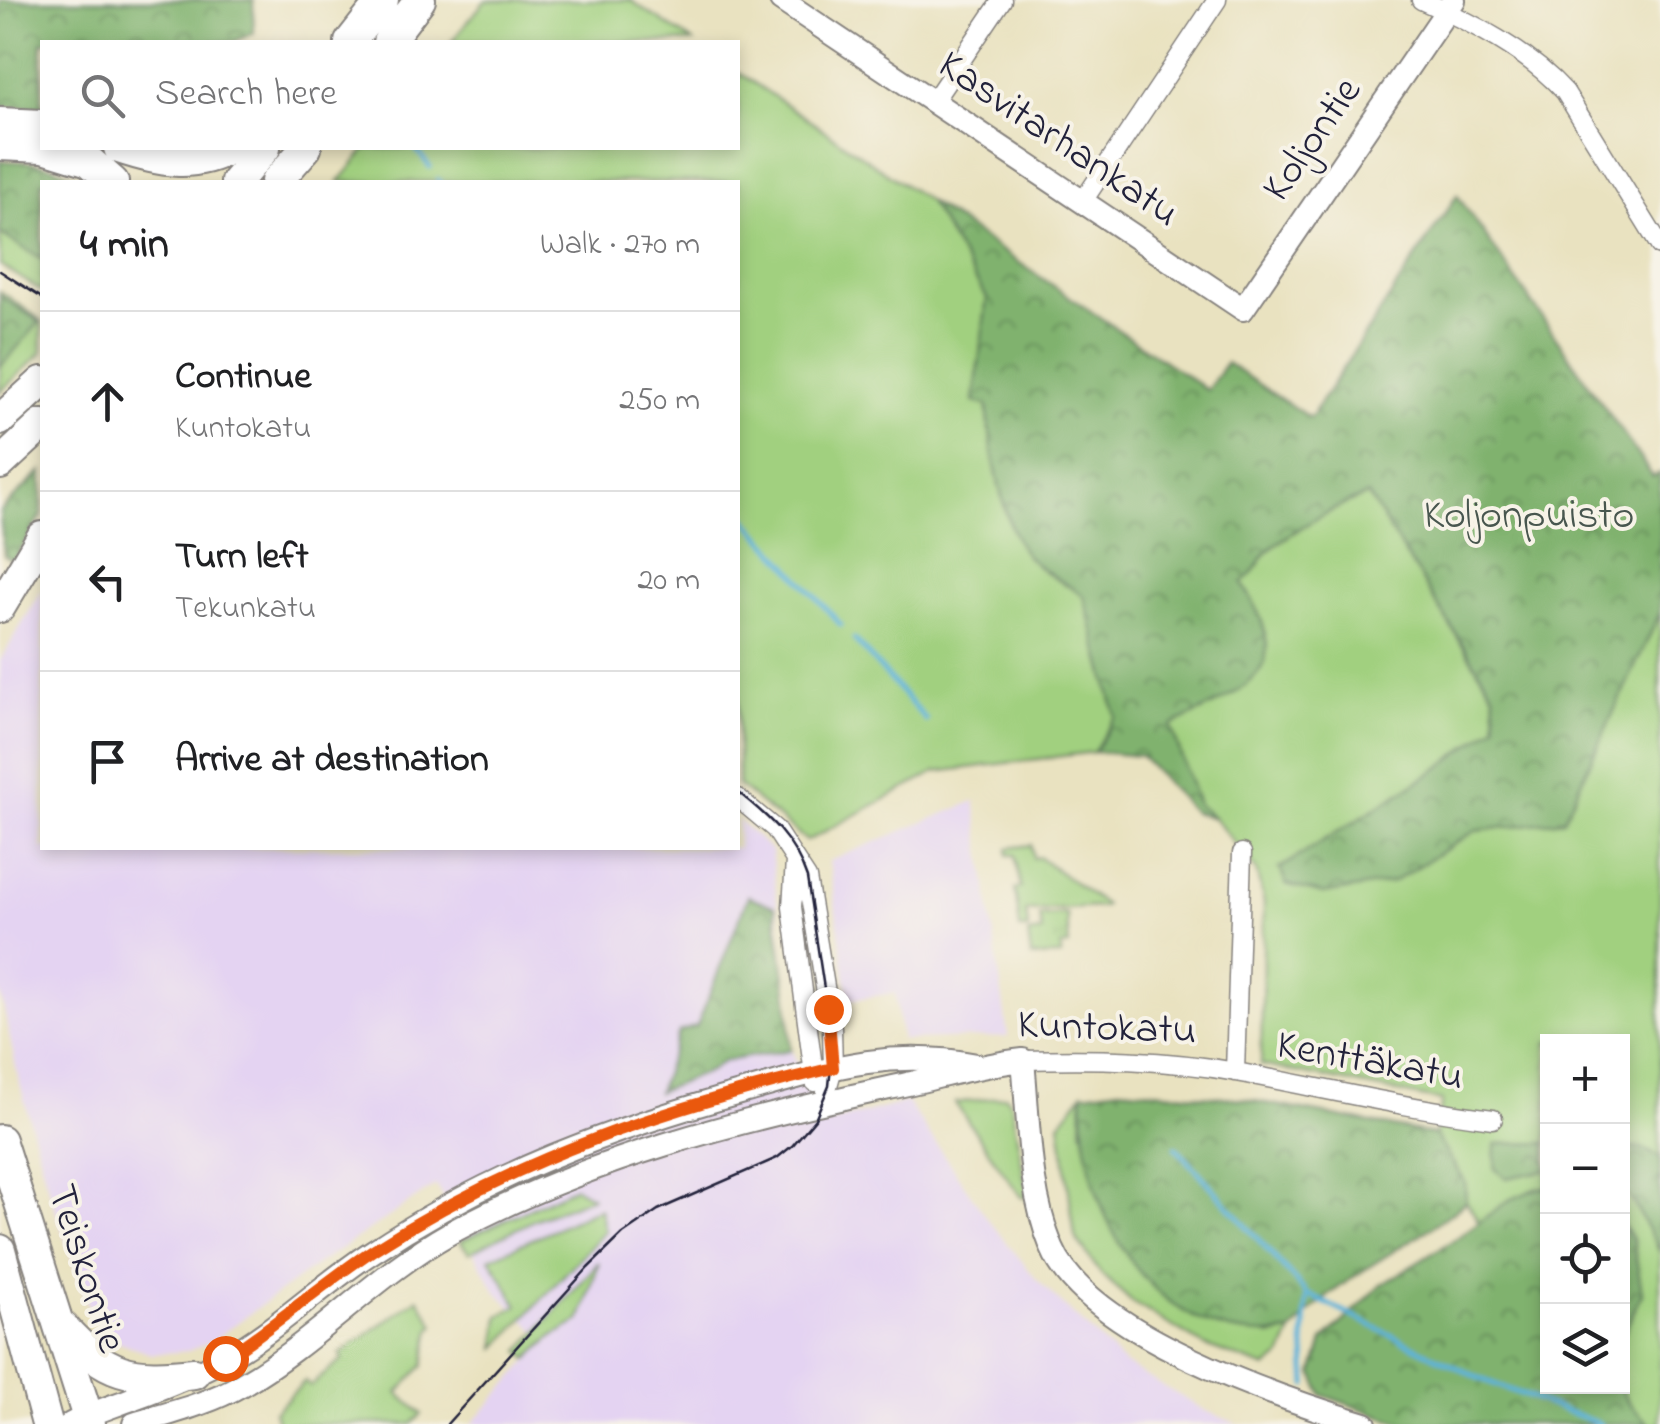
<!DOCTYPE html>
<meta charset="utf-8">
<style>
:root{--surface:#fff;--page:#f6f6f6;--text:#202124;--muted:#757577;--line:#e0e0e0}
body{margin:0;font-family:"Indie Flower",sans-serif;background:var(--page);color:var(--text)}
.controls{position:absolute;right:30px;bottom:30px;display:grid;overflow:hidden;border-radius:0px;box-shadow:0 5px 15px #0003}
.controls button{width:90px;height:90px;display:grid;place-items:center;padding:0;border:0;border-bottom:2px solid var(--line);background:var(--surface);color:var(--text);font:50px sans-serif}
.stop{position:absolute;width:30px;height:30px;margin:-22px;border:8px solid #ea580c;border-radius:50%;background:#fff}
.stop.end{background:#ea580c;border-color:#fff;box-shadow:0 2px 10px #0008}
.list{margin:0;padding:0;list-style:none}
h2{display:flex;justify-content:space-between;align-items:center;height:130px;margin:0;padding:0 40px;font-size:42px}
h2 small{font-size:32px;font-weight:400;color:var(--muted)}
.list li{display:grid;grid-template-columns:65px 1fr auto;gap:30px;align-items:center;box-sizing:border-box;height:180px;padding:0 40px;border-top:2px solid var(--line)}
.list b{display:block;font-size:38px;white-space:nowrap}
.list p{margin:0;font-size:32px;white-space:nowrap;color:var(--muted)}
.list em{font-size:32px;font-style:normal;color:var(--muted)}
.icon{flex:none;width:55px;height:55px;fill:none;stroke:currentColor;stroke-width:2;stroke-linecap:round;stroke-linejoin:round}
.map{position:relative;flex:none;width:1660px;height:1424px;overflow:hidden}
.search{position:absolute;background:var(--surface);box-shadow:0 5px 15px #0003;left:40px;top:40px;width:700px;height:110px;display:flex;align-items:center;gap:25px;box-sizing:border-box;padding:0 35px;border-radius:0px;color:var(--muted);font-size:38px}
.panel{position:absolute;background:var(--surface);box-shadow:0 5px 15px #0003;left:40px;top:180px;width:700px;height:670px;border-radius:0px}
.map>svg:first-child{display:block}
</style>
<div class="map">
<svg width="1660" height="1424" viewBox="0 0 1660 1424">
<defs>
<pattern id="forest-crowns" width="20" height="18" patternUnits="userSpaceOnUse" patternTransform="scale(2.5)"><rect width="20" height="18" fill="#80b26e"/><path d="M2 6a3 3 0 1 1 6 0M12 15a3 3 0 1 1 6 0" fill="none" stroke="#68905c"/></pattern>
<pattern id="park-tufts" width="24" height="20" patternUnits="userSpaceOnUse" patternTransform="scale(2.5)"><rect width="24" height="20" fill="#a1d07f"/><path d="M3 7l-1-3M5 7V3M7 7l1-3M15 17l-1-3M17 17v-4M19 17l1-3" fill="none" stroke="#8ab26f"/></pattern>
</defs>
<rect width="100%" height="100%" fill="#f7f3e8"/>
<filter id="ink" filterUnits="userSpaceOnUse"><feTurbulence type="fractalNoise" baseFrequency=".01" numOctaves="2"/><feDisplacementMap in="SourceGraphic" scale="20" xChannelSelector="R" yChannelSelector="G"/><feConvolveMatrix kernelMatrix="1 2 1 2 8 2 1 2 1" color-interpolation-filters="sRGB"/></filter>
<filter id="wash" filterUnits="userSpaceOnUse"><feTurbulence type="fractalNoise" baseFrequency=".0048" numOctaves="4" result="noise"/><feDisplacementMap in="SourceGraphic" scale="40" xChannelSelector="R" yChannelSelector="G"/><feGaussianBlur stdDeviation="2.25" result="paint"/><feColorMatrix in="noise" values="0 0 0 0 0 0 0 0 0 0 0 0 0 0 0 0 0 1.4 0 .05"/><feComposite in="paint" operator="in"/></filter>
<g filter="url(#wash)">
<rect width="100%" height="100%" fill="#e9e2c0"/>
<!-- built -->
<path fill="#e4d3f2" d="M42,590V848H738V820L771,850L788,998L791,1050L828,1123L907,1102L987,1218L1037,1280L1126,1365L1206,1411L1238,1424H472L546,1341L496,1291L436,1185L315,1266L212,1341L188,1351L151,1354L112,1339L96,1322L84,1295L47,1184L18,1077L0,991V661Z
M975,801L1008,1037L902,1040L895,993L849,1000L829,861Z"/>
<!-- green -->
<path fill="#a1d07f" stroke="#62795d" stroke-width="2.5" d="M494,0H630L693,42H451L485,1Z
M738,72L928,201L987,298L974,401L987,405C991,449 1001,528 1032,561C1046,575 1068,585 1084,596L1116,716L1094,752L936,772L807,841L738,785V182H339L367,148H738Z
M0,233L42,260V291L0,265Z
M0,291L42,321V353L0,392V367L39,322L0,296Z
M1368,495L1494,695L1496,725L1438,769L1280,868L1393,882L1475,831L1563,819L1660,613V1157L1640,1148L1623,1147L1622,1042H1548L1547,1143L1497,1144L1506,1178L1547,1170V1188L1509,1200L1479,1222L1466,1201L1465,1182L1435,1135L1442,1101L1261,1065L1264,903L1256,870L1214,818L1198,805L1171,726C1245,689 1301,674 1241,582C1256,573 1259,558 1272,548C1296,529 1340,504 1368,495Z
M1031,845L1033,858L1039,857L1105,905L1103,907L1026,911L1028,929H1020L1015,889L1021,888L1015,855H1008V848Z
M1083,1093L1082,1130L1269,1336L1292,1332L1281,1357L1267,1368L1205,1346L1132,1302L1101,1274L1075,1237L1060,1123Z
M1006,1096L1011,1104L1028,1197H1021L955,1103Z
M575,1187L592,1197L534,1220L469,1253L460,1241Z
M1623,1190L1633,1202L1660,1252V1424H1649L1628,1402L1620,1387L1623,1334L1642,1293L1633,1241L1623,1225Z
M600,1208L605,1231L496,1348L499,1316L518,1305L490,1258Z
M599,1262L580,1321L553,1336L528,1359L520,1351Z
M418,1298L435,1325L431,1329L424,1365L398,1393L422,1414L412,1424H278L274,1412L305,1381L310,1386L343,1359L340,1354Z"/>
<!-- forest -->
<path fill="url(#forest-crowns)" stroke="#516a54" stroke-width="2.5" d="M0,0H253L254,33L233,42H42V107H0Z
M0,161C30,161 59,163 83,182H42V260L0,233Z
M1457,195L1653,477L1660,473V613L1563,820L1475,831L1393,882L1323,894L1286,884L1280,868L1438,769L1496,725L1494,694L1368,495C1342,503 1293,530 1271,548C1259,558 1256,573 1242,583C1301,677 1245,687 1171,726L1198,805L1214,818L1193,812L1141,756L1094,752L1116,716L1084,596C1067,584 1048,574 1032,561C1003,536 990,443 987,405L974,402L987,298L928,201L1207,390L1226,363L1310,418Z
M0,296L40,322L0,367Z
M42,471V516L13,562L4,555L0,511Z
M748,896L775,907L788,998L791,1050L724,1061L710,1071L658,1092L679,1032L697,1026Z
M1120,1088L1244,1099L1435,1135L1465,1182L1466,1201C1410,1249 1338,1274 1292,1332C1155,1353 1078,1213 1083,1093Z
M1547,1143V1170L1506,1178L1495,1169L1496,1144Z
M1623,1147L1640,1148L1660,1157V1252L1633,1202L1623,1190Z
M1538,1188H1547L1548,1386L1620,1387L1628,1402L1649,1424H1404L1322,1395L1313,1374L1323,1341L1381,1285L1454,1240L1509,1200Z
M1623,1225L1633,1241L1642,1293L1623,1334Z"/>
<!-- park -->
<path fill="url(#park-tufts)" stroke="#62795d" stroke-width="2.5" d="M1067,914L1069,946L1061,947V956L1031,957L1028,934L1042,932L1039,916Z"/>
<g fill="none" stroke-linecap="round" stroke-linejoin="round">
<!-- stream -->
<path stroke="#5db3d9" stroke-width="5" d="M415,148L430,167
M438,180L440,182
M738,510L841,625
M854,639L926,720
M1176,1147L1307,1294L1481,1379L1600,1424
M1307,1294L1304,1337L1307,1385"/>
</g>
</g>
<g filter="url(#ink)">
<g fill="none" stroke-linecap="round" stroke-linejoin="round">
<defs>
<path id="minor" d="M1421,0C1471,22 1528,51 1565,92L1660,246
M933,102L1002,0
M1083,201L1217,0
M738,798L775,829L807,878L832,1029L833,1068L824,1100
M795,861L792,907L815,1082
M1023,1060C1094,1058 1166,1059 1236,1072C1322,1088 1406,1108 1493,1119
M1235,1072L1242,853"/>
<path id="tertiary" d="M781,0L1243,309L1454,0
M71,1424C91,1412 112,1407 134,1398C164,1387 196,1374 224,1359C277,1330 321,1285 372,1252C489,1174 612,1128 747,1091C829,1068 891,1048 977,1065
M134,1424C169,1413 209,1404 241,1385C316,1342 375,1275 450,1233C586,1159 739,1120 889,1088C934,1079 977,1065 1023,1060C1029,1121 1028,1190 1052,1248C1087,1333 1281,1399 1365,1424"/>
<path id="trunk" d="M350,42L383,0
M388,42L420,0
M0,123L42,125
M0,145L42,147
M47,148L89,161L113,182
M119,148C158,161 194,169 230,148
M236,182L265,148
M276,182L306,148
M0,420L42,382
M0,464L42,425
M0,607L42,537
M0,1140L90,1424
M0,1250L47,1424
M63,1327C105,1375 132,1380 194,1373"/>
</defs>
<!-- minor casing -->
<use href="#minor" stroke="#86827e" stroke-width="21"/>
<!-- tertiary casing -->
<use href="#tertiary" stroke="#86827e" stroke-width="26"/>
<!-- trunk casing -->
<use href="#trunk" stroke="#86827e" stroke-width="34"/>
<!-- minor -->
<use href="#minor" stroke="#fff" stroke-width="18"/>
<!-- tertiary -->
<use href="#tertiary" stroke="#fff" stroke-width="22"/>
<!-- trunk -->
<use href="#trunk" stroke="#fff" stroke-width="30"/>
<!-- tram -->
<path stroke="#22223b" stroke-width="2.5" d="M0,271L42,298
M447,1424L588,1268L623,1234L658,1210L777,1158L792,1146L815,1119L829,1086L833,1047L807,878C794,839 769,817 738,792"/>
</g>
</g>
<g fill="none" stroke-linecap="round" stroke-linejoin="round" filter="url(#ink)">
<!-- route -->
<path stroke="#ea580c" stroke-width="12" d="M225,1358C276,1325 322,1284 373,1250C514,1159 670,1106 833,1068L828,1009"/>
</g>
<g text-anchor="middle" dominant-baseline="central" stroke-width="8" stroke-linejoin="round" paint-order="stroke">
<!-- street labels -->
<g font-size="42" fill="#22223b" stroke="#f7f3e8">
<text transform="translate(1058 140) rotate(34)">Kasvitarhankatu</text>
<text transform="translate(1313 140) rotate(-55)">Koljontie</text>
<text transform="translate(1107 1029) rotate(2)">Kuntokatu</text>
<text transform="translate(1370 1062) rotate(10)">Kenttäkatu</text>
<text transform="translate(85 1269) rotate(72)">Teiskontie</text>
</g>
<!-- park labels -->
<g font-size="42" fill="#48564f" stroke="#f7f3e8">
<text x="1529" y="516">Koljonpuisto</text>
</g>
</g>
</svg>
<div class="controls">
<button>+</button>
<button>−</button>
<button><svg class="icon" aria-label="locate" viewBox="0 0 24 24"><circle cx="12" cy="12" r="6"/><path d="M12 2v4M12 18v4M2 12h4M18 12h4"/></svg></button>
<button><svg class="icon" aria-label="layers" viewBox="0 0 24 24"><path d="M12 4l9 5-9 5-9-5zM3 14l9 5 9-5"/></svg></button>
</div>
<div class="stop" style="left:225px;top:1358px"></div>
<div class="stop end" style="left:828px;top:1009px"></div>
<div class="search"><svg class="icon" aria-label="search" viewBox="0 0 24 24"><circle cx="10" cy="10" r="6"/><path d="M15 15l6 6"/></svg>Search here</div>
<section class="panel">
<h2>4 min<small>Walk · 270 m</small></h2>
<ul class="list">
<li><svg class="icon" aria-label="ahead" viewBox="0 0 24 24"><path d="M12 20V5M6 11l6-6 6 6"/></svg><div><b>Continue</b><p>Kuntokatu</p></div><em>250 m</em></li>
<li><svg class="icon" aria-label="left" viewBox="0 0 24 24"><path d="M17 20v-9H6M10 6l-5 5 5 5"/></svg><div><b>Turn left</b><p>Tekunkatu</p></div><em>20 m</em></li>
<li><svg class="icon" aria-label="arrive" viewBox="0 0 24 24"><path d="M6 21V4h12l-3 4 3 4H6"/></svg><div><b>Arrive at destination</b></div></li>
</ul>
</section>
</div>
